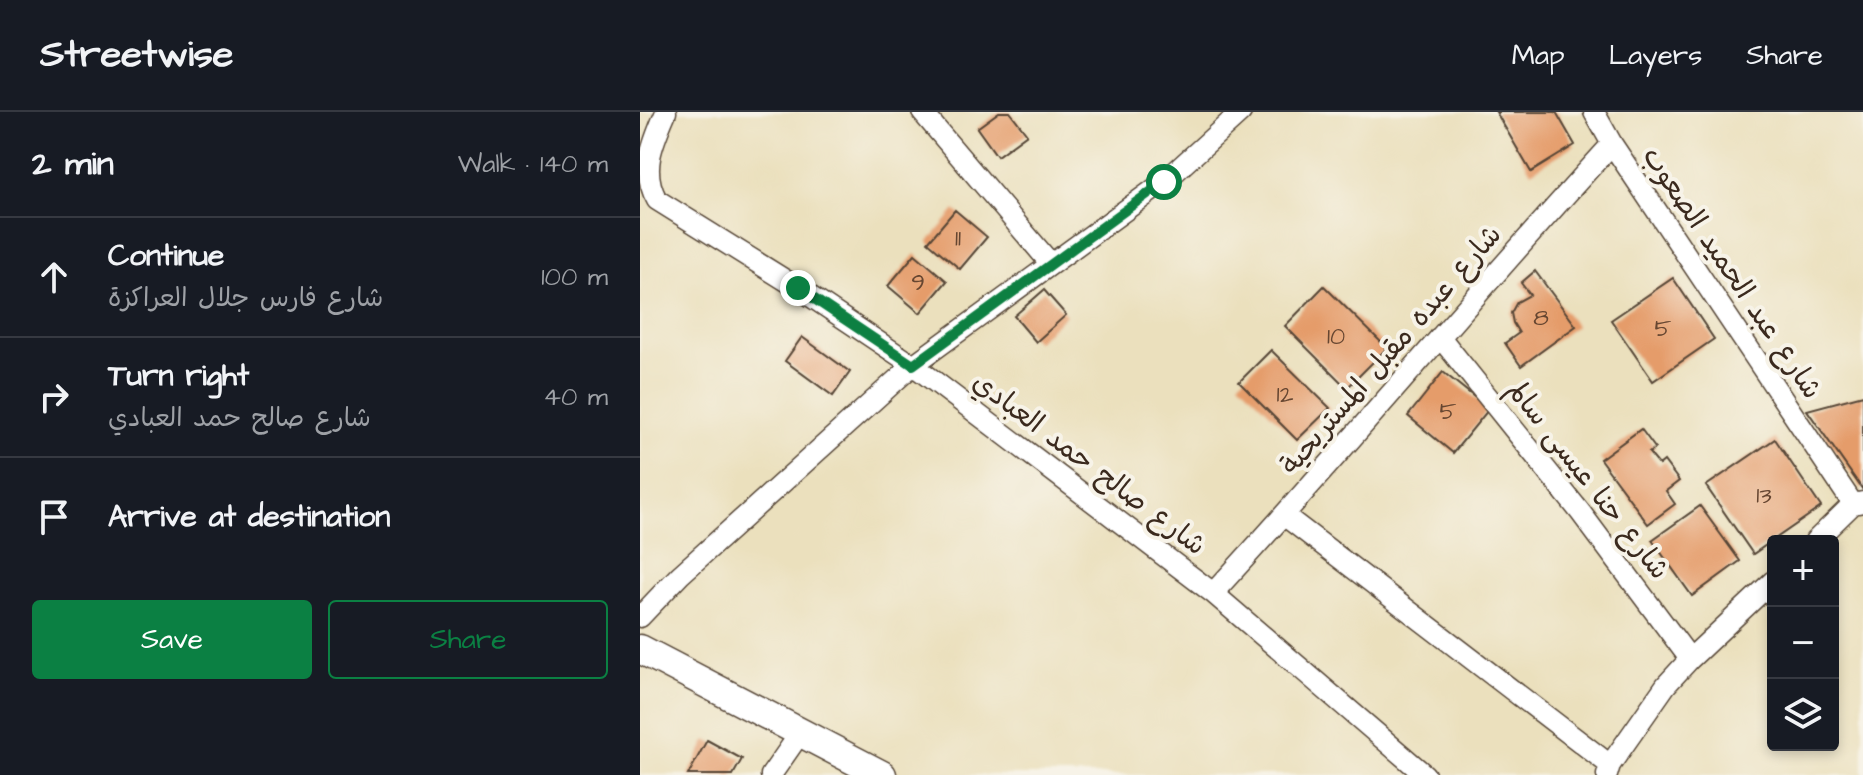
<!DOCTYPE html>
<meta charset="utf-8">
<style>
:root{--surface:#171b24;--page:#20242c;--text:#f1f3f6;--muted:#9ea1a6;--line:#363941;--accent:#0b8043}
body{margin:0;font-family:"Architects Daughter","Playpen Sans Arabic",sans-serif;background:var(--page);color:var(--text)}
.controls{position:absolute;right:24px;bottom:24px;display:grid;overflow:hidden;border-radius:8px;box-shadow:0 4px 12px #0003}
.controls button{width:72px;height:72px;display:grid;place-items:center;padding:0;border:0;border-bottom:2px solid var(--line);background:var(--surface);color:var(--text);font:40px sans-serif}
.stop{position:absolute;width:24px;height:24px;margin:-18px;border:6px solid #0b8043;border-radius:50%;background:#fff}
.stop.end{background:#0b8043;border-color:#fff;box-shadow:0 2px 8px #0008}
.list{margin:0;padding:0;list-style:none}
h2{display:flex;justify-content:space-between;align-items:center;height:104px;margin:0;padding:0 32px;font-size:34px}
h2 small{font-size:26px;font-weight:400;color:var(--muted)}
.list li{display:grid;grid-template-columns:52px 1fr auto;gap:24px;align-items:center;box-sizing:border-box;height:120px;padding:0 32px;border-top:2px solid var(--line)}
.list b{display:block;font-size:30px;white-space:nowrap}
.list p{margin:0;font-size:26px;white-space:nowrap;color:var(--muted)}
.list em{font-size:26px;font-style:normal;color:var(--muted)}
.actions{display:flex;gap:16px;padding:24px 32px}
.actions a{flex:1;padding:18px 0;border:2px solid var(--accent);border-radius:8px;text-align:center;font-size:28px;color:var(--accent)}
.actions .main{background:var(--accent);color:#fff}
.icon{flex:none;width:44px;height:44px;fill:none;stroke:currentColor;stroke-width:2;stroke-linecap:round;stroke-linejoin:round}
.map{position:relative;flex:none;width:1223px;height:663px;overflow:hidden}
header{display:flex;align-items:center;gap:48px;box-sizing:border-box;height:112px;padding:0 40px;background:var(--surface);border-bottom:2px solid var(--line)}
header strong{font-size:38px}
nav{display:flex;gap:44px;margin-inline-start:auto;font-size:28px}
main{display:flex}
aside{flex:1;background:var(--surface)}
.map>svg:first-child{display:block}
</style>
<header>
<strong>Streetwise</strong>
<nav><a>Map</a><a>Layers</a><a>Share</a></nav>
</header>
<main>
<aside>
<h2>2 min<small>Walk · 140 m</small></h2>
<ul class="list">
<li><svg class="icon" aria-label="ahead" viewBox="0 0 24 24"><path d="M12 20V5M6 11l6-6 6 6"/></svg><div><b>Continue</b><p>شارع فارس جلال العراكزة</p></div><em>100 m</em></li>
<li><svg class="icon" aria-label="right" viewBox="0 0 24 24"><path d="M7 20v-9h11M14 6l5 5-5 5"/></svg><div><b>Turn right</b><p>شارع صالح حمد العبادي</p></div><em>40 m</em></li>
<li><svg class="icon" aria-label="arrive" viewBox="0 0 24 24"><path d="M6 21V4h12l-3 4 3 4H6"/></svg><div><b>Arrive at destination</b></div></li>
</ul>
<div class="actions"><a class="main">Save</a><a>Share</a></div>
</aside>
<div class="map">
<svg width="1223" height="663" viewBox="0 0 1223 663">
<rect width="100%" height="100%" fill="#f7f3e8"/>
<filter id="ink" filterUnits="userSpaceOnUse"><feTurbulence type="fractalNoise" baseFrequency=".0125" numOctaves="2"/><feDisplacementMap in="SourceGraphic" scale="16" xChannelSelector="R" yChannelSelector="G"/><feConvolveMatrix kernelMatrix="1 2 1 2 8 2 1 2 1" color-interpolation-filters="sRGB"/></filter>
<filter id="wash" filterUnits="userSpaceOnUse"><feTurbulence type="fractalNoise" baseFrequency=".006" numOctaves="4" result="noise"/><feDisplacementMap in="SourceGraphic" scale="32" xChannelSelector="R" yChannelSelector="G"/><feGaussianBlur stdDeviation="1.8" result="paint"/><feColorMatrix in="noise" values="0 0 0 0 0 0 0 0 0 0 0 0 0 0 0 0 0 1.4 0 .05"/><feComposite in="paint" operator="in"/></filter>
<g filter="url(#wash)">
<rect width="100%" height="100%" fill="#ebe0bd"/>
<g id="blocks">
<!-- building -->
<path fill="#e59c6b" d="M359,0H370L387,22L357,44L337,16Z
M856,0H916L935,33L891,60Z
M315,98L347,125L320,157L288,130Z
M275,142L307,169L280,201L248,174Z
M895,159L936,214L881,254L865,231L879,221L873,211L871,201L877,190L890,183L881,171Z
M1033,166L1074,227L1013,269L971,208Z
M684,174L747,236L707,276L645,214Z
M404,178L426,203L396,230L374,204Z
M162,225L210,260L193,284L145,249Z
M631,238L690,296L657,328L599,270Z
M803,260L849,297L813,341L768,304Z
M1223,283V378L1167,298Z
M1001,317L1015,336L1009,341L1019,353L1024,349L1039,369L1026,379L1035,392L1008,412L960,347Z
M1135,327L1181,395L1113,442L1066,374Z
M1060,394L1100,449L1052,484L1012,428Z
M67,628L102,647L93,663H48Z"/>
</g>
</g>
<g filter="url(#ink)">
<use href="#blocks" fill-opacity="0" stroke="#554536" stroke-width="2"/>
<g fill="none" stroke-linecap="round" stroke-linejoin="round">
<defs>
<path id="street" d="M26,0C13,30 0,59 17,88L158,176L273,253L573,481L785,663
M282,0L411,152
M954,0L972,32L1213,392
M800,225L941,401L1050,547
M645,404L970,653
M1175,429L1213,392L1223,390
M573,481C709,334 836,180 972,32
M0,505L40,463L273,253L524,70L601,0
M131,663L161,620
M967,663L970,653L1026,573L1050,547L1133,469"/>
<path id="secondary" d="M0,537L242,663"/>
</defs>
<!-- street casing -->
<use href="#street" stroke="#554536" stroke-width="23"/>
<!-- secondary casing -->
<use href="#secondary" stroke="#554536" stroke-width="31"/>
<!-- street -->
<use href="#street" stroke="#fff" stroke-width="20"/>
<!-- secondary -->
<use href="#secondary" stroke="#fff" stroke-width="28"/>
</g>
</g>
<g fill="none" stroke-linecap="round" stroke-linejoin="round" filter="url(#ink)">
<!-- route -->
<path stroke="#0b8043" stroke-width="10" d="M158,176L273,253L524,70"/>
</g>
<g text-anchor="middle" dominant-baseline="central" stroke-width="8" stroke-linejoin="round" paint-order="stroke">
<!-- number labels -->
<g font-size="24" fill="#664631">
<text x="318" y="127">11</text>
<text x="278" y="171">9</text>
<text x="901" y="206">8</text>
<text x="1023" y="217">5</text>
<text x="696" y="225">10</text>
<text x="645" y="283">12</text>
<text x="808" y="300">5</text>
<text x="1124" y="384">13</text>
</g>
<!-- street labels -->
<g font-size="28" fill="#3b2a1e" stroke="#f7f3e8">
<text transform="translate(1092 161) rotate(56)">شارع عبد الحميد الصعوب</text>
<text transform="translate(751 238) rotate(-49)">شارع عبده مقبل المستريحية</text>
<text transform="translate(449 352) rotate(37)">شارع صالح حمد العبادي</text>
<text transform="translate(948 368) rotate(52)">شارع حنا عيسى سالم</text>
</g>
</g>
</svg>
<div class="controls">
<button>+</button>
<button>−</button>
<button><svg class="icon" aria-label="layers" viewBox="0 0 24 24"><path d="M12 4l9 5-9 5-9-5zM3 14l9 5 9-5"/></svg></button>
</div>
<div class="stop" style="left:524px;top:70px"></div>
<div class="stop end" style="left:158px;top:176px"></div>
</div>
</main>
